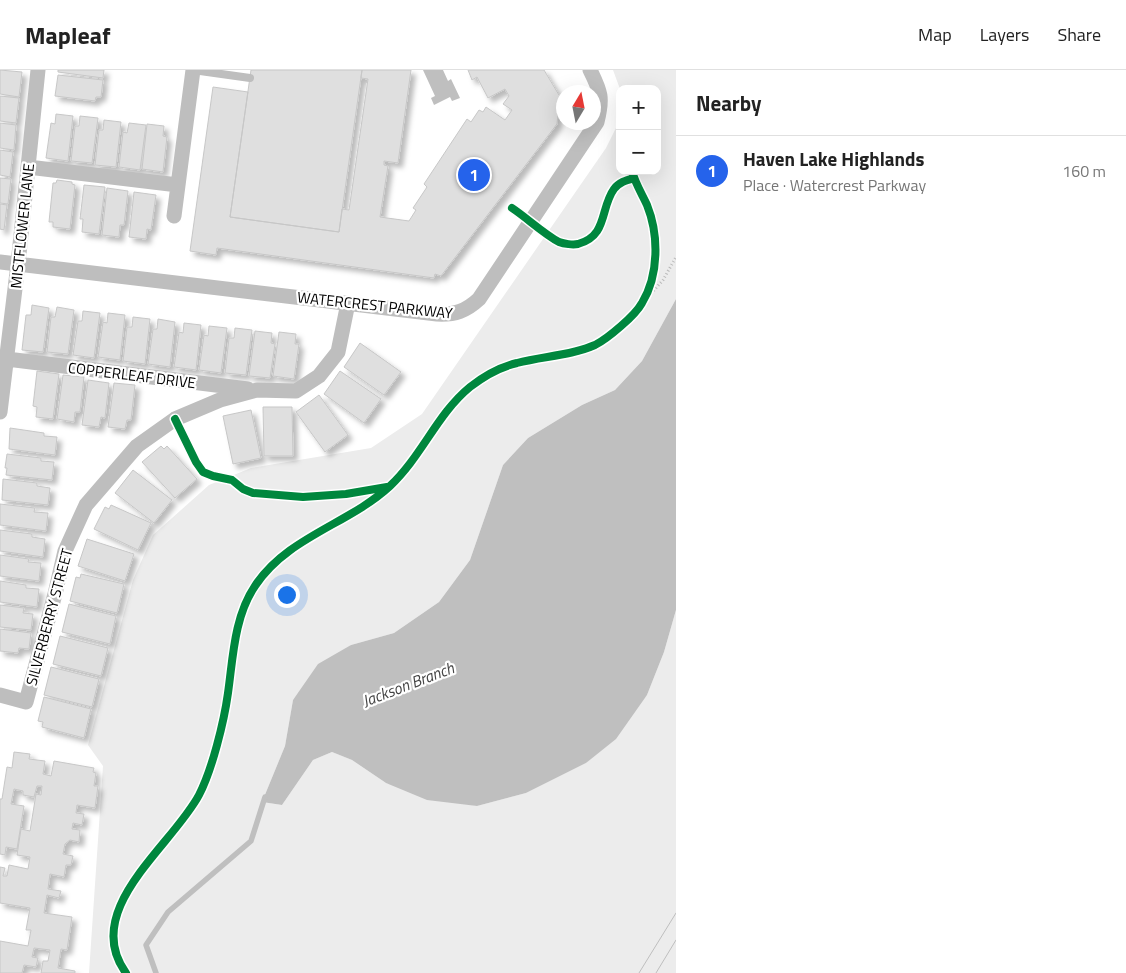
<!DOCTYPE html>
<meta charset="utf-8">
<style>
:root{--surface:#fff;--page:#f6f6f6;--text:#222;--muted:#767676;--line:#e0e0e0;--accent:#2563eb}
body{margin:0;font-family:"Titillium Web",sans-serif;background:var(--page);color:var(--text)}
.controls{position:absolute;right:15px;top:15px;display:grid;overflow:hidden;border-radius:10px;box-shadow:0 5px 20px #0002}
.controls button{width:45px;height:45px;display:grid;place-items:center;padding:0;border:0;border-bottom:1px solid var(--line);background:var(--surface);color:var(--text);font:25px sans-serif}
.compass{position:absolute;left:556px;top:15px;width:45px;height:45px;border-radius:50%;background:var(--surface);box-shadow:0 5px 20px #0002;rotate:10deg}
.you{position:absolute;left:286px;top:524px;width:18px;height:18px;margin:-12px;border:4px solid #fff;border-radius:50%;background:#1a73e8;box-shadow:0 0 0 8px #1a73e833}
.badge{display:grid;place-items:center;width:32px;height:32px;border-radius:50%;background:var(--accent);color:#fff;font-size:16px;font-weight:700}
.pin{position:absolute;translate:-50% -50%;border:2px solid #fff;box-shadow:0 1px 5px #0006}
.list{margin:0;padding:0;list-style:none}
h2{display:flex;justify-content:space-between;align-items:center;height:65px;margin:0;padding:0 20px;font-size:21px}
h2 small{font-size:16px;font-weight:400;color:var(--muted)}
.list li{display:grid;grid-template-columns:32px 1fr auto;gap:15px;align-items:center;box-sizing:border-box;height:70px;padding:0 20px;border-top:1px solid var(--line)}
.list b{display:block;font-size:19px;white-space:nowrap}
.list p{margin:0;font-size:16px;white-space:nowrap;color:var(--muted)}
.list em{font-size:16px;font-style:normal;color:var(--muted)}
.map{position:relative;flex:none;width:676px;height:903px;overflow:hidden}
header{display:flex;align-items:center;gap:30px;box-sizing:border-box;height:70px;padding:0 25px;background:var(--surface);border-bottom:1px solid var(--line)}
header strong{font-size:24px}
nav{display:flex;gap:28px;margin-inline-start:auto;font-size:18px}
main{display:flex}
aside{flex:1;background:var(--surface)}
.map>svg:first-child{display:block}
</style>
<header>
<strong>Mapleaf</strong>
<nav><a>Map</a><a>Layers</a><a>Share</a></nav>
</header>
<main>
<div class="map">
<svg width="676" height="903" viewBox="0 0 676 903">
<defs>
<filter id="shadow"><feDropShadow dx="4.5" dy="4.5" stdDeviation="2.5" flood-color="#0004"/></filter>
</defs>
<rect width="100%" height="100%" fill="#fff"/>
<!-- green -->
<path fill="#ececec" d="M613,0H676V229L642,291L615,320L582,335L528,368L503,395L470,490L439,532L394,563L351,575L293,630L285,676L262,732L282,735L313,690L332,682L352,690L386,713L477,736L526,723L586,693L647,625L664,582L676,540V903H89L103,696L88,675L133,510L153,465L209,415L251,398L371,378L422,344L606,78L620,50V101H657V19H620Z"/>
<!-- water -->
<path fill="#bfbfbf" d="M423,0H443L448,11L451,9L460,28L452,31L450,27L434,35L431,28L435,26Z
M676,229V540L664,582L647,625L616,669L586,693L526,723L477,736L427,730L386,713L352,690L332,682L313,690L282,735L262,732L285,676L293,630L318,594L351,575L394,563L439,532L470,490L503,395L528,368L582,335L615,320L642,291Z"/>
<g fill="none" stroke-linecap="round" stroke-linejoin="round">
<!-- stream -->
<path stroke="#bfbfbf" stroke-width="5.5" d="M156,903L146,875L168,842L251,771L265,727"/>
</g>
<!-- building -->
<path fill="#dfdfdf" stroke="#c7c7c7" filter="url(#shadow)" d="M0,0L22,2L19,27L0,24Z
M58,0H104L103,8L58,2Z
M251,0H362L339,162L230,147Z
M362,0H411L398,93L384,91V95L388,96L380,147L409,151L416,140L413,138L427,117L424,114L467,49L471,52L479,40L483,42L486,37L505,50L512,40L503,34L509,26L505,19L488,28L477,7L472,10L468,0H544L559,25L564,29V40L558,44L557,54L441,206L435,204L434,208L217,178L216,185L190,181L213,17L248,22L230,147L339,162L342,139L349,140L368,9L361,8Z
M58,5L103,10L101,27H96L95,31L55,26Z
M0,26L19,28L16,53L0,51Z
M56,44L73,46L68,91L46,88L51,53L55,54Z
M80,46L98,48L92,93L71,91L75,56H79Z
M104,50L121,52L116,97L95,95L99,60H103Z
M0,53L16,55L14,80L0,78Z
M129,53L146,55L140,100L119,97L123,62L127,63Z
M147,54L164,56L163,66L167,67L163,102L142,99Z
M0,80L13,82L10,107L0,105Z
M0,108L11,109L8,134L0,133Z
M57,110L72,112V114L75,115L70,159L53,157V152H49L53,113H56Z
M84,115L105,117L99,164L82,162L83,149H80Z
M107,118L128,121L124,155H120L119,167L102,165Z
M134,122L156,125L151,160L147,159L146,169L129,167Z
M0,134L7,135L4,160L0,159Z
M32,235L49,238L43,282L22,280L26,245H31Z
M57,237L74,240L68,284L47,282L51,247H55Z
M83,241L100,243L94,288L73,285L78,251H82Z
M108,243L125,245L120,290L98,287L103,252L107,253Z
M133,247L150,249L145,294L123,291L127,257H132Z
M158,249L175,252L170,297L148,294L153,259H157Z
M184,253L201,255L196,300L174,297L179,262L183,263Z
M209,256L227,258L221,303L199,300L204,265L208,266Z
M235,258L252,260L246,305L225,303L229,268H234Z
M255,261L272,263L271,273L275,274L270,308L249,306Z
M279,262L296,264L295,274H299L294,309L273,306Z
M360,273L401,302L384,325L344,297Z
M37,301L59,304L53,349L36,347L37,337L33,336Z
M340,301L381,329L364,353L324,324Z
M63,305L84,307L80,342H75L74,352L57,349Z
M88,310L109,313L105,348L101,347L99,357L82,355Z
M114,313L135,315L131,350H127L125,359L108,357Z
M319,325L348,365L325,382L296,342Z
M263,337H292L293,386H264Z
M251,340L261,388L233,394L223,346Z
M10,358L44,363V366L57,367L55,385L9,379Z
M161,376L164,379L167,376L197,409L175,428L142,392Z
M7,384L41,388V391L54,392L52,410L6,405L7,398H5Z
M133,400L172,430L154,453L115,423Z
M3,409L37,413V416L50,418L48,435L2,430Z
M0,434L35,438L34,442L48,443L46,461L0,455Z
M111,435L151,453L138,480L94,459L105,437L109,439Z
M0,460L32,464V467L45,469L43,487L0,481Z
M87,469L134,484L125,511L78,496Z
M0,485L29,489L28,492L41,493L39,511L0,506Z
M81,504L124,514L117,543L70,531L76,507L80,508Z
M0,511L26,515V518L39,519L37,537L0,532Z
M69,534L116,546L110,574L62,562Z
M0,535L24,538L23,543L33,544L31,560L0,557Z
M0,559L31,563L29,579L19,578L18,583L0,581Z
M60,566L108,578L101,606L53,594Z
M51,597L99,609L92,637L44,625Z
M44,627L91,639L84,668L42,657L43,652L38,651Z
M14,682L30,684L29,689L45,691L43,704L51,706L54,691L94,698L93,702L96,703L94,716H98L95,738L77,735L76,743L84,744L82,755L73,753L72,759L80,760L79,772L70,770L65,774L63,784L73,786L71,795H66L64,807L50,804L48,819L61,821L59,828L47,825L44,843L72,847L67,880L61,879L58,898L75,901V903H41L43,891H48L50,880L34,878L32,887L38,888L36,897L24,895L22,903H0V871L28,876L31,860H26L30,838L0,833V797L5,798L3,806H7L9,795L28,799L30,787L17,785L21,759L30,761L36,724L41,725L42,716H37L34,727L23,725V721L14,719L11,734L24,736L17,779L6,777L5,785L0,784V729H2L7,697L12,698Z"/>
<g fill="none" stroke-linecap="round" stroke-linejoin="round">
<!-- path -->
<path stroke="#b9b9b9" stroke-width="3" stroke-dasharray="1 2.5" stroke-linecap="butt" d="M642,234L663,210L676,187"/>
<!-- service -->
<path stroke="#bebebe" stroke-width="8" d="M193,0L250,8"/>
<!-- minor -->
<path stroke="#bebebe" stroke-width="15" d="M28,97L178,115
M174,146L193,0
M0,192L437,244C455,245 466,241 479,229L597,52C603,28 601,22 590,0
M7,289L248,319
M0,342L18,194L38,0
M0,625L26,632L55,524L65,481L86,435L137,376L175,349L220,330L257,320L296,321L319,306L338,282L348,233"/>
<!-- tram -->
<path stroke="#bebebe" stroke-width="1" d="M639,903L676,843
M656,903L676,870"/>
<defs>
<path id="cycleway" d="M512,138C527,148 544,164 559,172C564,174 573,175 578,174C608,166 600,138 614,119C619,112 627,110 634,108
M175,349L196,392L203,402L213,406L232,410L243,419L253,423L303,427L346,424L387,417
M126,903C80,840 172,776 199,725C212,700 224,652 228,623C233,588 234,547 255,516C287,467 349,454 390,416C422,386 437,344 470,317C484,306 500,297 517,293C543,286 570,286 595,275C605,270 613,263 621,256C628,250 637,242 642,233C659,205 659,165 647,135C642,124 635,113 632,101"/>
</defs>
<!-- cycleway casing -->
<use href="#cycleway" stroke="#fff" stroke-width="11"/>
<!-- cycleway -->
<use href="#cycleway" stroke="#00873e" stroke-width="8"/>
</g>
<g text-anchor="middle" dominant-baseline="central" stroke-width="4.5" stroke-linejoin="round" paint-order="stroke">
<!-- street labels -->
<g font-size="15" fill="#000" stroke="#fff">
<text transform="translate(22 156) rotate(-84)">MISTFLOWER LANE</text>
<text transform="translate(375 235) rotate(6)">WATERCREST PARKWAY</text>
<text transform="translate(132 305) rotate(7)">COPPERLEAF DRIVE</text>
<text transform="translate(49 547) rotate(-75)">SILVERBERRY STREET</text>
</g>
<!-- water labels -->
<g font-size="16" font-style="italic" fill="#444" stroke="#fff">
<text transform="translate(408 614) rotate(-21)">Jackson Branch</text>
</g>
</g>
</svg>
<div class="controls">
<button>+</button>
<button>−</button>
</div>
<svg class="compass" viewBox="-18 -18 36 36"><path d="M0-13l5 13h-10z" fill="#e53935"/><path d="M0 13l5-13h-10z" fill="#767676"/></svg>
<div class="you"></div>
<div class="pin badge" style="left:474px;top:105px">1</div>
</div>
<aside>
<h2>Nearby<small></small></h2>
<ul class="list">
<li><span class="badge">1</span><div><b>Haven Lake Highlands</b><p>Place · Watercrest Parkway</p></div><em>160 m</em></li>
</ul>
</aside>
</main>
